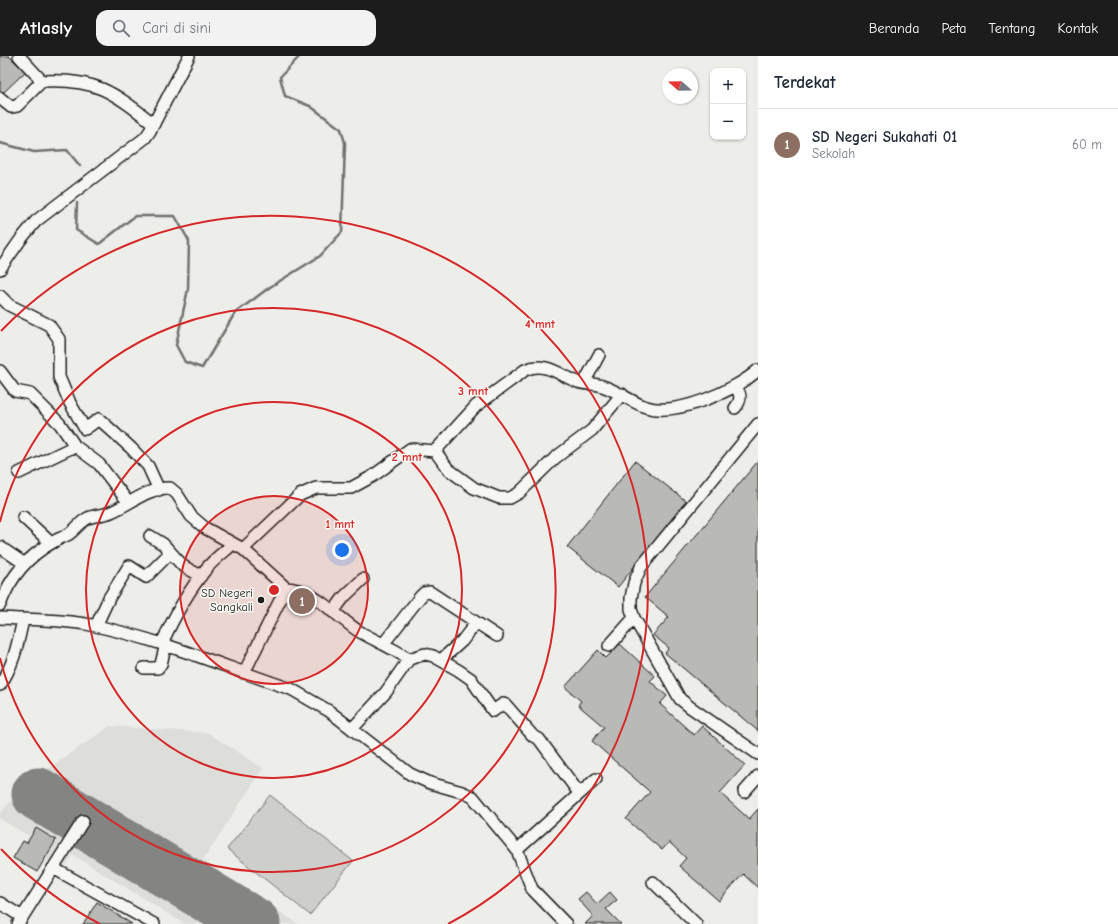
<!DOCTYPE html>
<html lang="id">
<meta charset="utf-8">
<style>
:root{--surface:#fff;--page:#f2f2f3;--text:#1f2937;--muted:#747a83;--line:#e0e1e3;--accent:#1c1c1c}
body{margin:0;font-family:"Comic Neue",sans-serif;background:var(--page);color:var(--text)}
.controls{position:absolute;right:12px;top:12px;display:grid;overflow:hidden;border-radius:8px;box-shadow:0 1px 3px #0004}
.controls button{width:36px;height:36px;display:grid;place-items:center;padding:0;border:0;border-bottom:1px solid var(--line);background:var(--surface);color:var(--text);font:20px sans-serif}
.compass{position:absolute;left:662px;top:12px;width:36px;height:36px;border-radius:50%;background:var(--surface);box-shadow:0 1px 3px #0004;rotate:290deg}
.you{position:absolute;left:342px;top:494px;width:14px;height:14px;margin:-10px;border:3px solid #fff;border-radius:50%;background:#1a73e8;box-shadow:0 0 0 6px #1a73e833}
.badge{display:grid;place-items:center;width:26px;height:26px;border-radius:50%;background:var(--accent);color:#fff;font-size:13px;font-weight:700}
.pin{position:absolute;translate:-50% -50%;border:2px solid #fff;box-shadow:0 1px 4px #0006}
.list{margin:0;padding:0;list-style:none}
h2{display:flex;justify-content:space-between;align-items:center;height:52px;margin:0;padding:0 16px;font-size:17px}
h2 small{font-size:13px;font-weight:400;color:var(--muted)}
.list li{display:grid;grid-template-columns:26px 1fr auto;gap:12px;align-items:center;box-sizing:border-box;height:72px;padding:0 16px;border-top:1px solid var(--line)}
.list b{display:block;font-size:15px;white-space:nowrap}
.list p{margin:0;font-size:13px;white-space:nowrap;color:var(--muted)}
.list em{font-size:13px;font-style:normal;color:var(--muted)}
.icon{flex:none;width:22px;height:22px;fill:none;stroke:currentColor;stroke-width:2;stroke-linecap:round;stroke-linejoin:round}
.map{position:relative;flex:none;width:758px;height:868px;overflow:hidden}
header{display:flex;align-items:center;gap:24px;box-sizing:border-box;height:56px;padding:0 20px;background:var(--accent);color:#fff}
header strong{font-size:19px}
nav{display:flex;gap:22px;margin-inline-start:auto;font-size:14px}
.search{width:280px;height:36px;background:var(--page);display:flex;align-items:center;gap:10px;box-sizing:border-box;padding:0 14px;border-radius:12px;color:var(--muted);font-size:15px}
main{display:flex}
aside{flex:1;background:var(--surface)}
.map>svg:first-child{display:block}
</style>
<header>
<strong>Atlasly</strong>
<div class="search"><svg class="icon" aria-label="search" viewBox="0 0 24 24"><circle cx="10" cy="10" r="6"/><path d="M15 15l6 6"/></svg>Cari di sini</div>
<nav><a>Beranda</a><a>Peta</a><a>Tentang</a><a>Kontak</a></nav>
</header>
<main>
<div class="map">
<svg width="758" height="868" viewBox="0 0 758 868">
<rect width="100%" height="100%" fill="#edede9"/>
<filter id="ink" filterUnits="userSpaceOnUse"><feTurbulence type="fractalNoise" baseFrequency=".025" numOctaves="2"/><feDisplacementMap in="SourceGraphic" scale="8" xChannelSelector="R" yChannelSelector="G"/><feConvolveMatrix kernelMatrix="1 2 1 2 8 2 1 2 1" color-interpolation-filters="sRGB"/></filter>
<g filter="url(#ink)">
<!-- built -->
<path fill="#ddddda" d="M110,670L208,677L263,712L203,804L298,868H185L73,799L63,814L23,790L29,780L0,763V758L22,731Z"/>
<!-- green -->
<path fill="#cececb" stroke="#757574" d="M270,739L353,805L310,859L227,793Z"/>
<g fill="none" stroke-linecap="round" stroke-linejoin="round">
<!-- stream -->
<path stroke="#6f6f6d" stroke-width="2.5" d="M0,87L34,96L67,94L80,110
M77,147L76,174L99,188L135,160H175L189,185L188,233L176,289L185,306L202,312L235,257L270,231L320,200L342,176L345,87L341,73L310,50L285,40L280,21L300,0"/>
<!-- runway -->
<path stroke="#848482" stroke-width="53" d="M38,738L254,868"/>
</g>
<!-- building -->
<path fill="#b9b9b6" stroke="#1c1c1c" d="M0,0H9L25,16L4,36L0,35Z
M635,405L686,445L618,531L567,491Z
M758,405V675L665,597L669,592L653,579L669,561L645,541Z
M620,588L655,620L650,625L667,640L660,648L694,679L702,670L745,709L720,737L749,763L758,753V832L743,818L719,845L679,810L686,802L669,786L662,794L626,763L650,736L592,685L604,671L578,649L581,645L565,631L598,594L606,602Z
M36,772L56,784L37,816L13,802L23,785L27,787Z
M586,836L597,848L610,836L617,844L606,853L621,868H585L593,860L578,843Z
M97,846L132,868H83Z"/>
<g fill="none" stroke-linecap="round" stroke-linejoin="round">
<defs>
<path id="minor" d="M19,0L42,25
M0,42L11,51L17,50L42,25C96,22 113,36 154,68
M0,213L21,183L36,165L145,82L150,75L189,0
M0,240L9,249L49,269L59,283V321L70,347L85,373L99,363L131,392L148,410L159,434
M0,315L15,335L30,338L60,368L75,390L19,417
M584,327L599,299
M735,352C741,345 742,338 735,331
M758,368L641,511L634,527L631,542V553L634,562L680,643L690,651L758,698
M75,390L99,408L128,446
M435,395L448,413L474,432L499,442H510L519,437L555,402L592,374L622,338
M23,461L51,487
M150,480L163,488L183,510L201,520
M0,491L25,508
M243,493L300,439L316,432H351L373,420L410,393L435,395L476,350L525,314C546,305 559,319 578,326C585,329 595,327 602,330C618,335 631,346 646,351C676,361 736,334 758,314
M286,532C315,533 336,561 360,576C376,585 393,592 409,603L425,598L433,600L458,614L471,623L493,655L503,648L506,649L533,680L539,683L579,737
M0,549C10,521 29,499 55,485C59,482 64,481 69,478C76,473 80,466 88,462C95,459 104,459 111,456C130,448 149,431 170,432L177,438L191,460L205,472L243,493L286,532L244,617
M333,556L344,541L363,523
M0,562C30,564 62,563 91,569C160,583 225,611 291,633L329,655L410,718L430,727L462,736L473,741L517,794L532,833L566,868
M96,570L109,542L129,510L146,521L170,497
M162,587C173,563 189,534 206,513C213,504 224,496 233,488
M384,587L420,541L424,537L430,536L497,580
M609,590L634,562
M441,604L462,585L476,567
M144,612H158L161,608L166,588
M0,629C14,609 18,586 23,564
M352,673L386,636L409,603
M744,736L758,720
M517,794L596,723
M53,812L154,868
M653,826L696,868
M0,847L22,861
M18,868L83,765"/>
</defs>
<!-- minor casing -->
<use href="#minor" stroke="#1c1c1c" stroke-width="14"/>
<!-- minor -->
<use href="#minor" stroke="#f6f6f2" stroke-width="11"/>
</g>
</g>
<!-- distance rings -->
<circle cx="274" cy="534" r="94" fill="#d62828" fill-opacity=".12"/>
<g fill="none" stroke="#d62828" stroke-width="2">
<circle cx="274" cy="534" r="94"/>
<circle cx="274" cy="534" r="188"/>
<path d="M0 466A282 282 0 1 1 0 602"/>
<path d="M100 868A376 376 0 0 1 1 793M1 275A376 376 0 1 1 448 868"/>
</g>
<!-- markers -->
<circle fill="#1c1c1c" stroke="#f6f6f2" stroke-width="1.5" cx="261" cy="544" r="4"/>
<g text-anchor="middle" dominant-baseline="central" stroke-width="3" stroke-linejoin="round" paint-order="stroke">
<!-- poi labels -->
<g font-size="12" fill="#1c1c1c" stroke="#f6f6f2" text-anchor="end">
<text x="253" y="537">SD Negeri<tspan x="253" dy="14">Sangkali</tspan></text>
</g>
</g>
<circle cx="274" cy="534" r="6" fill="#d62828" stroke="#f6f6f2" stroke-width="2"/>
<g font-size="12" text-anchor="middle" font-weight="bold" fill="#d62828" stroke="#f6f6f2" stroke-width="3" stroke-linejoin="round" paint-order="stroke">
<text x="540" y="272">4 mnt</text>
<text x="473" y="339">3 mnt</text>
<text x="407" y="405">2 mnt</text>
<text x="340" y="472">1 mnt</text>
</g>
</svg>
<div class="controls">
<button>+</button>
<button>−</button>
</div>
<svg class="compass" viewBox="-18 -18 36 36"><path d="M0-13l5 13h-10z" fill="#e53935"/><path d="M0 13l5-13h-10z" fill="#747a83"/></svg>
<div class="you"></div>
<div class="pin badge" style="left:302px;top:545px;background:#8d6e63">1</div>
</div>
<aside>
<h2>Terdekat<small></small></h2>
<ul class="list">
<li><span class="badge" style="background:#8d6e63">1</span><div><b>SD Negeri Sukahati 01</b><p>Sekolah</p></div><em>60 m</em></li>
</ul>
</aside>
</main>
